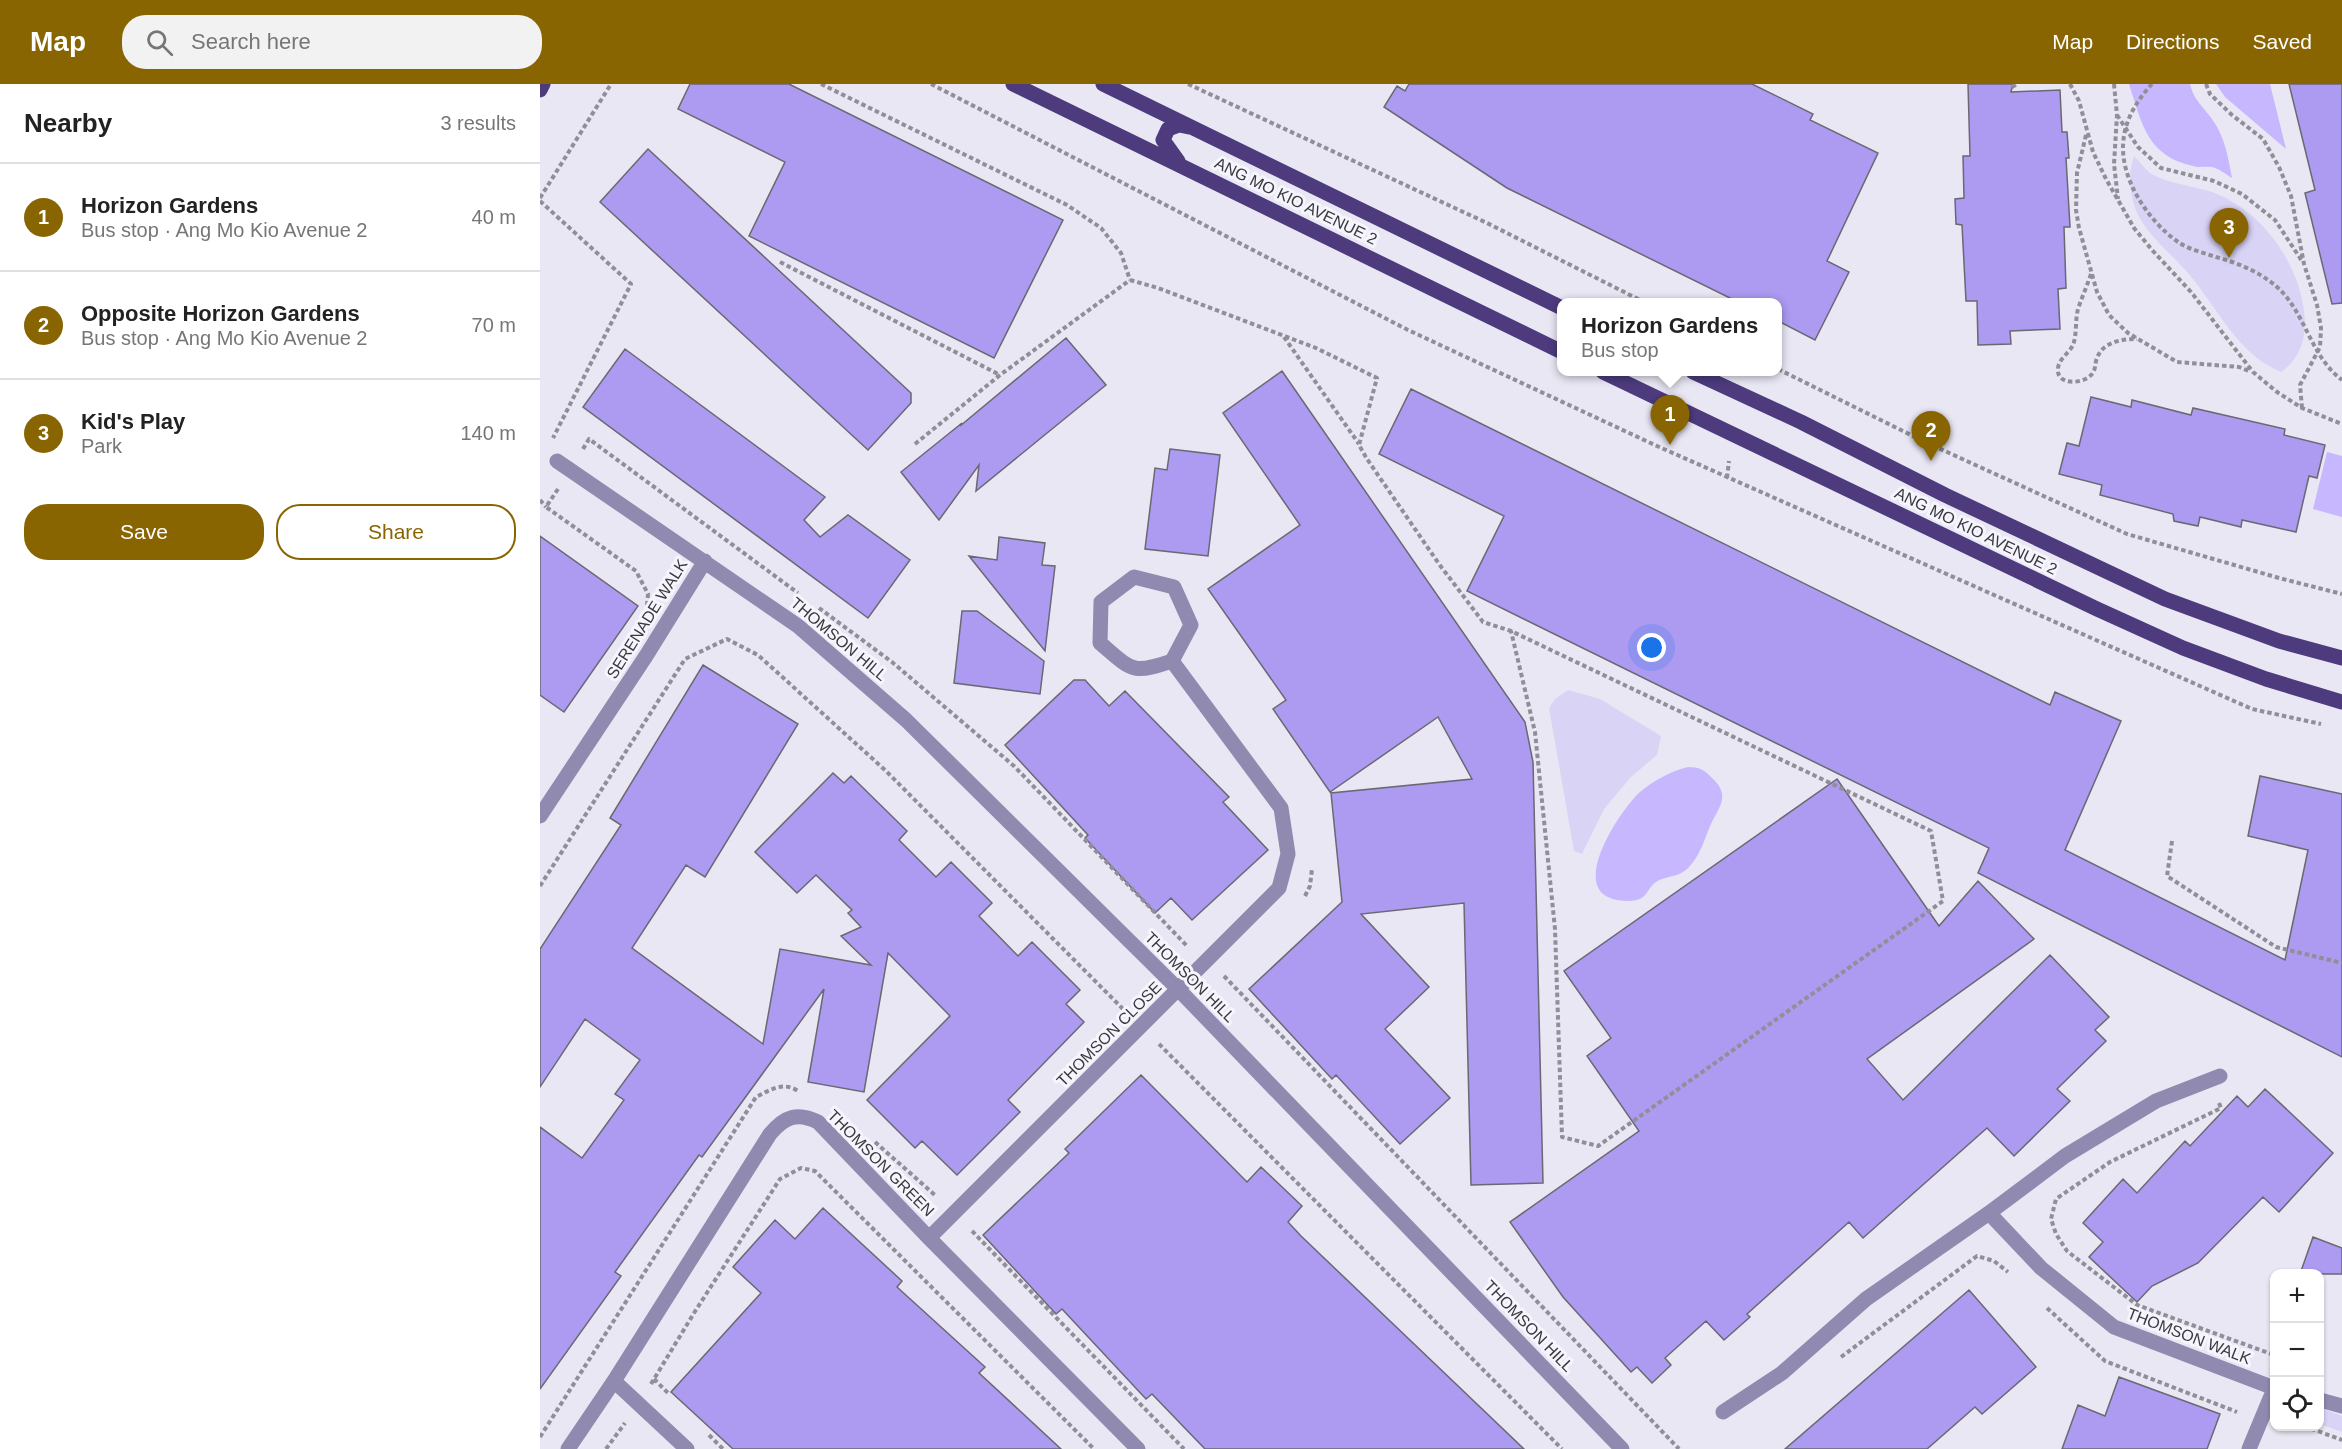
<!DOCTYPE html>
<meta charset="utf-8">
<style>
:root{--surface:#fff;--page:#f2f2f2;--text:#222;--muted:#767676;--line:#e0e0e0;--accent:#896502}
body{margin:0;font-family:Arial,sans-serif;background:var(--page);color:var(--text)}
.controls{position:absolute;right:18px;bottom:18px;display:grid;overflow:hidden;border-radius:12px;box-shadow:0 2px 4px #0004}
.controls button{width:54px;height:54px;display:grid;place-items:center;padding:0;border:0;border-bottom:2px solid var(--line);background:var(--surface);color:var(--text);font:30px sans-serif}
.you{position:absolute;left:1112px;top:564px;width:21px;height:21px;margin:-15px;border:4px solid #fff;border-radius:50%;background:#1a73e8;box-shadow:0 0 0 9px #1a73e833}
.badge{display:grid;place-items:center;width:39px;height:39px;border-radius:50%;background:var(--accent);color:#fff;font-size:20px;font-weight:700}
.pin{position:absolute;translate:-50% -50px;filter:drop-shadow(0 2px 3px #0008)}
.pin::after{content:'';position:absolute;top:32px;width:21px;height:18px;background:inherit;clip-path:polygon(0 0,100% 0,50% 100%)}
.popup{position:absolute;left:1017px;top:214px;width:225px;height:78px;box-sizing:border-box;display:grid;place-content:center;border-radius:12px;background:var(--surface);filter:drop-shadow(0 2px 4px #0005);font-size:20px;white-space:nowrap;color:var(--muted)}
.popup b{font-size:22px;color:var(--text)}
.popup::after{content:'';position:absolute;left:50%;top:100%;margin-left:-12px;border:12px solid transparent;border-top-color:var(--surface)}
.list{margin:0;padding:0;list-style:none}
h2{display:flex;justify-content:space-between;align-items:center;height:78px;margin:0;padding:0 24px;font-size:26px}
h2 small{font-size:20px;font-weight:400;color:var(--muted)}
.list li{display:grid;grid-template-columns:39px 1fr auto;gap:18px;align-items:center;box-sizing:border-box;height:108px;padding:0 24px;border-top:2px solid var(--line)}
.list b{display:block;font-size:22px;white-space:nowrap}
.list p{margin:0;font-size:20px;white-space:nowrap;color:var(--muted)}
.list em{font-size:20px;font-style:normal;color:var(--muted)}
.actions{display:flex;gap:12px;padding:18px 24px}
.actions a{flex:1;padding:14px 0;border:2px solid var(--accent);border-radius:24px;text-align:center;font-size:21px;color:var(--accent)}
.actions .main{background:var(--accent);color:#fff}
.icon{flex:none;width:33px;height:33px;fill:none;stroke:currentColor;stroke-width:2;stroke-linecap:round;stroke-linejoin:round}
.map{position:relative;flex:none;width:1802px;height:1365px;overflow:hidden}
header{display:flex;align-items:center;gap:36px;box-sizing:border-box;height:84px;padding:0 30px;background:var(--accent);color:#fff}
header strong{font-size:28px}
nav{display:flex;gap:33px;margin-inline-start:auto;font-size:21px}
.search{width:420px;height:54px;background:var(--page);display:flex;align-items:center;gap:15px;box-sizing:border-box;padding:0 21px;border-radius:24px;color:var(--muted);font-size:22px}
main{display:flex}
aside{flex:1;background:var(--surface)}
.map>svg:first-child{display:block}
</style>
<header>
<strong>Map</strong>
<div class="search"><svg class="icon" aria-label="search" viewBox="0 0 24 24"><circle cx="10" cy="10" r="6"/><path d="M15 15l6 6"/></svg>Search here</div>
<nav><a>Map</a><a>Directions</a><a>Saved</a></nav>
</header>
<main>
<aside>
<h2>Nearby<small>3 results</small></h2>
<ul class="list">
<li><span class="badge">1</span><div><b>Horizon Gardens</b><p>Bus stop · Ang Mo Kio Avenue 2</p></div><em>40 m</em></li>
<li><span class="badge">2</span><div><b>Opposite Horizon Gardens</b><p>Bus stop · Ang Mo Kio Avenue 2</p></div><em>70 m</em></li>
<li><span class="badge">3</span><div><b>Kid's Play</b><p>Park</p></div><em>140 m</em></li>
</ul>
<div class="actions"><a class="main">Save</a><a>Share</a></div>
</aside>
<div class="map">
<svg width="1802" height="1365" viewBox="0 0 1802 1365">
<rect width="100%" height="100%" fill="#e9e7f4"/>
<!-- green -->
<path fill="#d9d3f6" d="M1594,72C1599,77 1604,84 1610,89C1625,99 1654,102 1672,108C1720,125 1758,177 1764,227C1767,251 1762,273 1741,288C1697,270 1678,224 1648,189C1631,169 1606,151 1596,126C1589,108 1588,90 1594,72Z
M1028,606L1060,615L1121,652L1117,671L1091,693L1064,725L1042,770L1034,767L1009,624L1015,615Z
M1780,1324L1802,1332V1348L1780,1340Z"/>
<!-- water -->
<path fill="#c6b7ff" d="M1589,0H1650C1654,17 1663,22 1672,35C1685,53 1688,73 1692,94C1686,90 1678,84 1671,83C1665,82 1659,84 1653,82C1607,72 1602,40 1589,0Z
M1676,0H1730L1746,65L1685,13Z
M1787,368L1802,372V433L1773,425Z
M1148,683C1159,683 1165,686 1172,694C1192,712 1178,724 1170,742C1164,757 1160,771 1149,783C1139,794 1127,791 1116,798C1108,803 1108,813 1097,816C1088,818 1078,817 1070,814C1031,799 1082,724 1100,708C1113,697 1131,687 1148,683Z"/>
<!-- building -->
<path fill="#ad9af1" stroke="#6a6873" stroke-width="1.5" d="M150,0H249L523,136L454,274L209,152L245,78L138,25Z
M869,0H1212L1273,30L1270,36L1338,69L1287,177L1309,188L1275,256L1238,237V219H1200L967,104L844,23L857,2L865,7Z
M1428,0H1473L1471,8L1520,6L1522,48H1527L1529,74H1526L1530,143H1524L1526,204L1518,205L1520,245L1470,247L1471,260L1438,261L1437,217H1426L1422,141L1416,140L1415,115L1424,114L1423,72H1430Z
M1749,0H1802V219L1792,220L1765,109L1775,106Z
M108,65L371,309V319L328,366L60,118Z
M526,254L566,301L436,407L439,381L399,436L361,388L422,339L420,342Z
M85,265L285,413L264,436L280,453L308,431L370,476L328,534L43,323Z
M742,287L985,638L993,678L1003,1099L931,1101L924,819L821,830L889,903L845,945L910,1014L860,1060L796,991L792,995L709,905L802,818L791,709L932,695L898,633L790,708L733,625L746,616L668,505L760,441L683,329Z
M871,305L1510,621L1515,608L1581,637L1525,766L1745,876L1768,766L1708,752L1720,692L1802,710V973L1438,789L1449,764L927,507L964,432L839,370Z
M1551,313L1591,323L1592,316L1651,331L1653,324L1745,345L1744,351L1785,361L1777,394L1769,392L1756,448L1702,436L1701,443L1660,433L1658,442L1634,437L1633,430L1560,411L1562,401L1519,390L1527,359L1539,362Z
M630,365L680,371L668,472L605,465L615,384L627,386Z
M0,452L98,522L24,628L0,611Z
M459,453L505,459L502,481L515,482L505,567L429,472L457,476Z
M422,527H437L504,577L500,610L414,599Z
M163,581L258,640L165,793L146,781L92,864L223,960L240,865L331,881L301,852L321,843L308,829L312,826L276,791L257,809L215,768L293,689L304,699L311,692L367,747L359,756L396,793L411,778L452,819L439,832L478,872L492,858L540,906L526,920L544,938L468,1016L480,1028L417,1091L382,1057L375,1064L327,1016L410,932L348,869L324,1008L268,998L284,905L162,1073L159,1071L75,1188L81,1192L0,1305V1043L42,1074L84,1016L75,1010L100,976L45,935L0,1003V865L81,741L70,734Z
M534,596H545L569,622L585,607L689,713L683,718L728,766L652,836L631,814L615,829L545,754L548,751L465,661Z
M1297,695L1399,842L1438,797L1494,855L1327,975L1363,1016L1510,871L1569,933L1555,946L1566,957L1517,1005L1530,1017L1474,1072L1447,1044L1323,1154L1309,1138L1207,1230L1210,1233L1184,1256L1166,1237L1125,1274L1131,1281L1112,1299L1097,1283L1091,1288L1023,1213L970,1138L1099,1047L1047,972L1071,954L1024,887Z
M601,991L707,1098L721,1083L762,1122L748,1138L761,1152L984,1365H665L612,1310L606,1315L522,1225L516,1230L443,1151L529,1069L525,1065Z
M1725,1005L1793,1069L1739,1128L1723,1113L1658,1179L1612,1202L1597,1218L1549,1173L1563,1158L1543,1139L1583,1095L1597,1109L1645,1057L1650,1062L1697,1012L1708,1023Z
M283,1124L362,1197L357,1203L445,1283L439,1289L521,1365H193L131,1308L221,1209L193,1183L235,1136L255,1155Z
M1773,1153L1802,1164V1190H1760Z
M1429,1206L1496,1283L1442,1330L1435,1323L1387,1365H1245Z
M1579,1293L1680,1330L1667,1365H1522L1538,1321L1565,1332Z"/>
<g fill="none" stroke-linecap="round" stroke-linejoin="round">
<!-- path -->
<path stroke="#908e97" stroke-width="4" stroke-dasharray="4.5 3" stroke-linecap="butt" d="M281,0L527,121L561,144L581,169L590,196
M391,0L868,246L1117,362L1712,625L1781,640
M648,0L947,139L1104,218
M1530,0L1539,17L1553,68L1566,95L1594,144L1612,166L1651,208L1713,288L1737,308L1762,324L1802,340
M1574,0L1577,31L1574,80L1578,115
M1666,0L1670,10L1692,31L1723,55L1739,83L1751,112L1764,180L1777,221L1781,244L1780,263L1760,301L1762,324
M1472,3L1477,0
M1577,31L1598,63L1621,84L1674,97L1702,110L1735,136L1762,177
M1546,51L1537,89L1536,126L1539,144L1557,208L1569,231L1588,249L1637,278L1699,283L1709,287
M0,114L71,0
M0,117L91,200L13,354
M240,178L460,291
M1551,190C1547,202 1542,213 1538,225C1535,236 1537,251 1533,261C1529,269 1519,275 1518,284C1516,301 1539,300 1549,293C1555,288 1555,284 1556,277C1561,258 1581,255 1597,255
M590,196L618,204L776,264L837,294L819,361L827,375L899,480L943,538L971,547L1391,747L1403,817L1058,1062L1022,1053L1015,845L995,648L971,547
M744,253L819,360
M1238,285L1385,358L1587,450L1739,494L1802,510
M375,360L460,291L590,196
M43,365L49,355L258,509
M1187,394L1189,377
M18,405L6,423L96,487L108,510L107,522
M0,416L6,423
M279,524L352,578L474,682L648,863
M1632,757L1627,792L1736,863L1802,879
M0,802L145,575L187,555L218,571L345,686L583,925
M765,812L770,802L772,785
M684,892L1139,1365
M619,960L1022,1365
M1679,1019L1681,1024L1570,1078L1516,1115L1511,1135L1516,1150L1527,1167L1597,1221L1734,1271
M335,1058L396,1112
M432,1147L644,1365
M1507,1224L1565,1277L1697,1328
M1301,1273L1437,1172L1454,1177L1468,1188
M114,1295L128,1309
M111,1300L154,1229L240,1095L261,1084L275,1087L554,1365
M1764,1342L1802,1356
M169,1351L183,1365
M0,1353L216,1013C230,1006 243,997 258,1007
M66,1365L85,1339"/>
<!-- minor -->
<path stroke="#918ab0" stroke-width="15" d="M17,377L258,542L366,636L639,906L1082,1365
M594,493L634,503L651,541L632,577C591,591 592,586 560,559L561,518Z
M0,732L106,572L165,477
M1449,1129L1501,1184L1574,1243L1734,1304
M389,1154L739,804L748,770L741,724L632,577
M74,1297L147,1365
M1780,1316L1802,1322
M1183,1328L1242,1289L1326,1215L1449,1129L1525,1072L1616,1017L1680,992
M28,1365L74,1297L230,1050C245,1032 258,1028 278,1038L389,1154L598,1365
M1709,1365L1734,1305"/>
<!-- major -->
<path stroke="#4d3b7d" stroke-width="15" d="M473,0L1022,268
M563,0L1022,224
M0,6L3,0
M638,77L623,56L628,45L639,41L649,43
M1063,288L1557,525L1643,564L1726,595L1802,618
M1153,288L1261,338L1405,411L1625,515L1739,557L1802,574"/>
<!-- path-bridge -->
<path stroke="#908e97" stroke-width="4" stroke-dasharray="4.5 3" stroke-linecap="butt" d="M1612,0C1599,14 1587,32 1584,52C1577,91 1607,136 1638,158C1648,165 1664,169 1676,173C1698,179 1720,188 1737,203C1766,229 1770,272 1802,296"/>
</g>
<g text-anchor="middle" dominant-baseline="central" stroke-width="6" stroke-linejoin="round" paint-order="stroke">
<!-- street labels -->
<g font-size="16" fill="#3a393e" stroke="#f6f5fd">
<text transform="translate(756 117) rotate(26)">ANG MO KIO AVENUE 2</text>
<text transform="translate(1436 447) rotate(26)">ANG MO KIO AVENUE 2</text>
<text transform="translate(107 535) rotate(-58)">SERENADE WALK</text>
<text transform="translate(299 555) rotate(40)">THOMSON HILL</text>
<text transform="translate(650 893) rotate(45)">THOMSON HILL</text>
<text transform="translate(569 950) rotate(-45)">THOMSON CLOSE</text>
<text transform="translate(341 1079) rotate(45)">THOMSON GREEN</text>
<text transform="translate(989 1242) rotate(46)">THOMSON HILL</text>
<text transform="translate(1649 1252) rotate(21)">THOMSON WALK</text>
</g>
</g>
</svg>
<div class="controls">
<button>+</button>
<button>−</button>
<button><svg class="icon" aria-label="locate" viewBox="0 0 24 24"><circle cx="12" cy="12" r="6"/><path d="M12 2v4M12 18v4M2 12h4M18 12h4"/></svg></button>
</div>
<div class="you"></div>
<div class="pin badge" style="left:1130px;top:361px">1</div>
<div class="popup"><b>Horizon Gardens</b>Bus stop</div>
<div class="pin badge" style="left:1391px;top:377px">2</div>
<div class="pin badge" style="left:1689px;top:174px">3</div>
</div>
</main>
